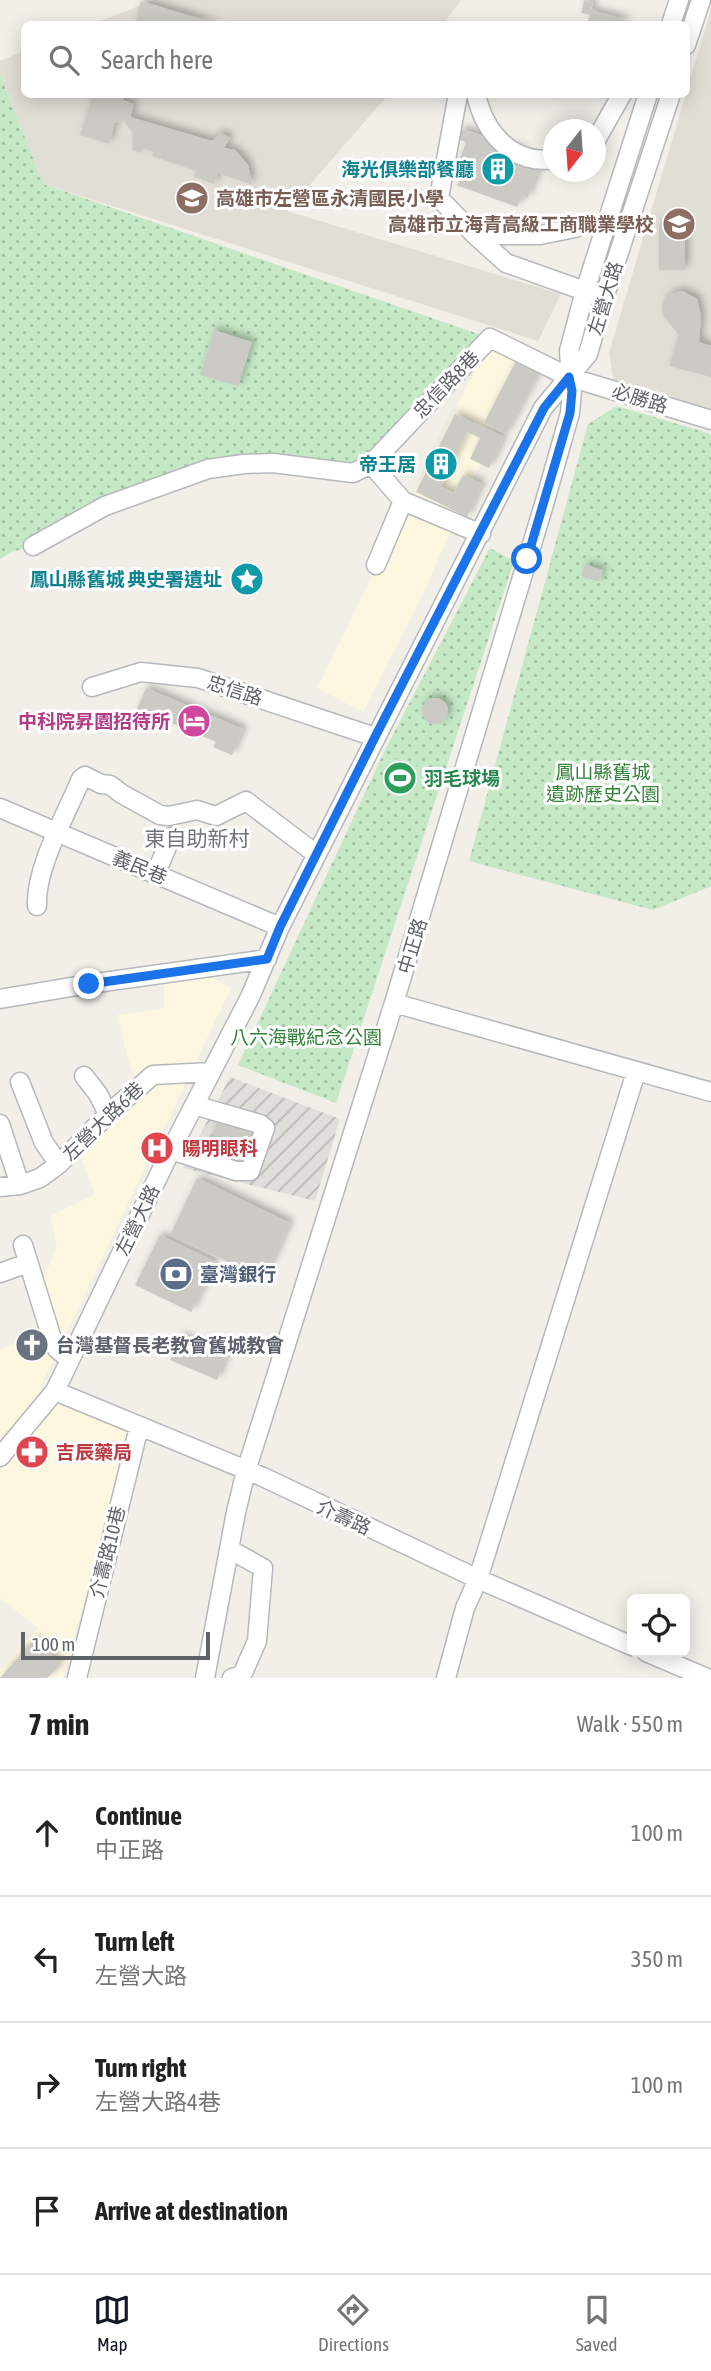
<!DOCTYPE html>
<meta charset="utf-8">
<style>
:root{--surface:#fff;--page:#f6f6f6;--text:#222;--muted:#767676;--line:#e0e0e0;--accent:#111827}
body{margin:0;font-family:"Asap Condensed","Noto Sans TC",sans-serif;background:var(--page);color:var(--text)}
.controls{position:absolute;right:21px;bottom:21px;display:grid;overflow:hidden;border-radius:10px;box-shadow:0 4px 18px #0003}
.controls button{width:63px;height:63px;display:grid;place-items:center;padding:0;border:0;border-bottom:2px solid var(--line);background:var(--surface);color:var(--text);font:35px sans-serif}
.compass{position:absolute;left:543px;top:119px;width:63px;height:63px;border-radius:50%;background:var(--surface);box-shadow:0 4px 18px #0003;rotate:197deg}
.scale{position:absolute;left:21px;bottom:18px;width:189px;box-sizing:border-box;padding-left:7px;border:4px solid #5f6368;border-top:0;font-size:19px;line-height:24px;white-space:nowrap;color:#5f6368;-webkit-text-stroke:5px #fff;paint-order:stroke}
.stop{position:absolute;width:21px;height:21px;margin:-16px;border:5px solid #1a73e8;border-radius:50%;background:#fff}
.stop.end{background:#1a73e8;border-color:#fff;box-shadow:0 2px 7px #0008}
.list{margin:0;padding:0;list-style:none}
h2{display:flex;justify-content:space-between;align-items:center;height:91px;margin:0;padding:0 28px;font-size:30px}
h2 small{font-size:23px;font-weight:400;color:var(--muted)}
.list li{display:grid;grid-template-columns:46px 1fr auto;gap:21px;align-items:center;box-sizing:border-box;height:126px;padding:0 28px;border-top:2px solid var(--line)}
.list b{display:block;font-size:26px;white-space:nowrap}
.list p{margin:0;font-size:23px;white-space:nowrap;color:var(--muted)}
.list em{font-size:23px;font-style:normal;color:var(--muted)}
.icon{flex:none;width:38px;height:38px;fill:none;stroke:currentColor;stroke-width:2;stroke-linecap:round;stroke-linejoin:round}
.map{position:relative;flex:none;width:711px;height:1678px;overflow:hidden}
.search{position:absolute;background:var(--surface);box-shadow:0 4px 18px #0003;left:21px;right:21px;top:21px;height:77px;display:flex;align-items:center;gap:18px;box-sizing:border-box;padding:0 24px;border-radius:10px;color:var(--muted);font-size:26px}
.sheet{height:595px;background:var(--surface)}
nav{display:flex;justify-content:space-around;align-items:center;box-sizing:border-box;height:98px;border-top:2px solid var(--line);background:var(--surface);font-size:19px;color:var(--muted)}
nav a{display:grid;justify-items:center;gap:4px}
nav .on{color:var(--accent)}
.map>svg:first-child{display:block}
</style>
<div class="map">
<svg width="711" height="1678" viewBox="0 0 711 1678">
<defs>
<pattern id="industrial-furrows" width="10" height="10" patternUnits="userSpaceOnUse" patternTransform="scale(1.75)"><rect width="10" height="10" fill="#e0deda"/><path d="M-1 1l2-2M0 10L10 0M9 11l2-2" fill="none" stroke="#b9b8b5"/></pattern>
<pattern id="grass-dots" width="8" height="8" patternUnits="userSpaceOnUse" patternTransform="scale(1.75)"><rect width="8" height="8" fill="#c5e8c5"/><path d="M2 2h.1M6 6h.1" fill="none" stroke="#a3c0a4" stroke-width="1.8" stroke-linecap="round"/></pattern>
<filter id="shadow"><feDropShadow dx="4" dy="-4" stdDeviation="3.5" flood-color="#0004"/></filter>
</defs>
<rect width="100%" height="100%" fill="#f1efe8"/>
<!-- commercial -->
<path fill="#fef7e0" d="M488,343L525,361L427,585L363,712L317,688Z
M208,975L231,988L40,1388L132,1431L63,1678H0V1669L38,1628L0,1598V1349L54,1328L42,1282L57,1247L50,1216L95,1194L80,1156L147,1089L131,1070L117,1015L164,1008V979Z"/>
<!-- industrial -->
<path fill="url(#industrial-furrows)" d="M230,1077L340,1119L315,1201L183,1168Z"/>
<!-- education -->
<path fill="#e1ded6" d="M154,0H461L443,24H93Z
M711,9V413L614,384L609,353Z
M24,51V94L388,95L287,211L561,294L538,341L43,184L0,74V61Z"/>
<!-- grass -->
<path fill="url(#grass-dots)" d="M0,74L43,184L490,338L371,464L208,469L33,546L12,552L0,559Z
M617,406L711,434V886L653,910L469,861L588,424Z
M490,548L514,561L336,1103L238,1065L385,750Z"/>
<!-- garden -->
<path fill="#c5e8c5" d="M389,757L423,768L412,800L378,788Z"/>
<!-- building -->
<path fill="#cccac5" filter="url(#shadow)" d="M584,0L593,2L591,10L626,20L624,24H587L590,15L581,13Z
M141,1L217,24H135Z
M93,94H125L123,100L134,104L130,117L212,141L221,133L230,138L224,148L235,150L248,165L252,185L218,173L214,184L194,177L196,171L152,156L153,152L142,148L140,153L132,150L133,133L121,117L119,123L115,122L109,144L80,135Z
M462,129L496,140L493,151L517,147L540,165L528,198L522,196L517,207L456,185L459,183L455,172L466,142L458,139Z
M659,223L685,224V270H659Z
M682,291L697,299L701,316L699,342L711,346V377L669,366L679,335L662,314L663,301L671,294Z
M214,330L252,342L238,386L200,375Z
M516,361L538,373L506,434L484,423Z
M455,414L504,437L489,468L470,459L480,438L467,432L441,487L454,493L463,475L482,484L467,517L416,492Z
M585,565L603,570L599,582L581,576Z
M146,688L243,729L232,755L213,747L216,742L160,718L157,723L135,714Z
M422 711a13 13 0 1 1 26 0a13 13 0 1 1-26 0Z
M217,1121L252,1131L242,1165L207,1155Z
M197,1178L290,1223L264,1279L170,1235Z
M160,1235L216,1262L191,1312L135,1285Z
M180,1336L227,1355L217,1380L170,1360Z
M34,1639L61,1664L47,1678H0Z"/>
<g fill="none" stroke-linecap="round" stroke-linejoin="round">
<defs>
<path id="minor" d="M671,24L679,0
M686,45L701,0
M458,94L439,198L475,235H540L575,228
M476,94C484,132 512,165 554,159
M596,140L622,94
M475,235L506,263L596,295
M371,464L490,338L569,377L711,420
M33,546L105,506L208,469L244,464L273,463L353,473L371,464L403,501L481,534
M376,565L403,501
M92,687L141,672L198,678L375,737
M0,808L280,927
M156,873L171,837
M37,906C35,868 66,815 81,779L85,776L101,784L110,785L122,794L160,815L169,816L197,810L216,816L246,801L316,854
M0,999L89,984L267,959
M394,1003L711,1092
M84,1076L98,1094L108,1114
M20,1082L44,1143L59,1164
M0,1124L20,1185
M171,1150L236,1171H250L265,1128L260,1124L194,1105
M0,1187L20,1185L40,1178L59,1164L108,1114L153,1075L211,1072
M23,1245L53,1342L57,1349L70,1360
M0,1273L28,1263
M55,1391L263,1477L478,1579L632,1646
M0,1457L55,1391L171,1150L250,997L280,927L543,408L588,354L604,298L671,94
M229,1549L263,1568L257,1641L242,1675L232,1678
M646,1652L707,1678
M77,1678L139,1427
M205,1678L236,1512L246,1471L394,1003L545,501L570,413L572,391L569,351L585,291L648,94
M446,1678L465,1608L478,1579L636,1072"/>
</defs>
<!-- minor casing -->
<use href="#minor" stroke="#b5b8bc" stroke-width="21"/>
<!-- minor -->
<use href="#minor" stroke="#fff" stroke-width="18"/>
</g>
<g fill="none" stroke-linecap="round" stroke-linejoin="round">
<!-- route -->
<path stroke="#1a73e8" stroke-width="9" d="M89,984L267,959L280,927L375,737L544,408L569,377L572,391L570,413L527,559"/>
</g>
<!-- icons -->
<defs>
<symbol id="building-disc" viewBox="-11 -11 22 22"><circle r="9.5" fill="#0f9aa8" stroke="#fff"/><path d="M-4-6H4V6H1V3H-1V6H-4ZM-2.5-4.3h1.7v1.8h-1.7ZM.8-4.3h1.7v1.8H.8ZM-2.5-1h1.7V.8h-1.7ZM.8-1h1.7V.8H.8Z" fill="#fff"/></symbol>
<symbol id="school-disc" viewBox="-11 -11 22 22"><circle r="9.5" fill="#8d6e63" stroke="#fff"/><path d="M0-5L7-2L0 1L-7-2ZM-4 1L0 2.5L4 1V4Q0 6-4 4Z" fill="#fff"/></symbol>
<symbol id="sight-disc" viewBox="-11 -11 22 22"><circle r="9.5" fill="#0f9aa8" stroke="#fff"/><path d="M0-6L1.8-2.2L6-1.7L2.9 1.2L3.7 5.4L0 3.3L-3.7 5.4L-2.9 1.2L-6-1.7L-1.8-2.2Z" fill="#fff"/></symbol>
<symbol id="hotel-disc" viewBox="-11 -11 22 22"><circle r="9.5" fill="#d1479c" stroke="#fff"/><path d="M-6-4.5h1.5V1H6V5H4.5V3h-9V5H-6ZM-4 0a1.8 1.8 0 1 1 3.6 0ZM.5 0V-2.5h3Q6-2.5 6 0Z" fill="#fff"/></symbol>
<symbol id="stadium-disc" viewBox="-11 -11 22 22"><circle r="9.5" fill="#2e9e5b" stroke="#fff"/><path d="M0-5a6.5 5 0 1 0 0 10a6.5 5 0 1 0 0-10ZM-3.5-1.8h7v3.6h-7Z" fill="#fff"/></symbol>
<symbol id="hospital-disc" viewBox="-11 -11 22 22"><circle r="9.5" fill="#e0444e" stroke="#fff"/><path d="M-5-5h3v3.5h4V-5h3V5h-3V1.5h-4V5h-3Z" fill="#fff"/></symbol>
<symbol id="bank-disc" viewBox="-11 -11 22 22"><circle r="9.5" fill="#5c6f8a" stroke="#fff"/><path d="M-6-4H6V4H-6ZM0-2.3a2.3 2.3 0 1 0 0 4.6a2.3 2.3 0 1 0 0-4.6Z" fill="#fff"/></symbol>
<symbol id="church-disc" viewBox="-11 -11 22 22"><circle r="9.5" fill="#6b7280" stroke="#fff"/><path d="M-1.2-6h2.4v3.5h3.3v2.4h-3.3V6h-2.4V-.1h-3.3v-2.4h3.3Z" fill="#fff"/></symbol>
<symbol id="pharmacy-disc" viewBox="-11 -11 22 22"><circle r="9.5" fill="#e0444e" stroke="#fff"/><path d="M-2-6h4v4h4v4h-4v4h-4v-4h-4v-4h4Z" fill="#fff"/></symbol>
</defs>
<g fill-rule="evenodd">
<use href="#building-disc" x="479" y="150" width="38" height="38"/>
<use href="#school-disc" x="173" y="179" width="38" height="38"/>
<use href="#school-disc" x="660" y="205" width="38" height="38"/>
<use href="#building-disc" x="422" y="445" width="38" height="38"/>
<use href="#sight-disc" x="228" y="560" width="38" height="38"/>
<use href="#hotel-disc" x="175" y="702" width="38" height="38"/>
<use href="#stadium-disc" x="381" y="759" width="38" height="38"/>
<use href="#hospital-disc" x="138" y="1129" width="38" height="38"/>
<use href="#bank-disc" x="157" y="1255" width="38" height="38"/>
<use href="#church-disc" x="13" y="1326" width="38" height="38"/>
<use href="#pharmacy-disc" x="13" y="1433" width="38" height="38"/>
</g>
<g text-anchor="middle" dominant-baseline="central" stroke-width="6" stroke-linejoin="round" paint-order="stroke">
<!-- culture labels -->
<g font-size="19" font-weight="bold" fill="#0d838f" stroke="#fff" text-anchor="end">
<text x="474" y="169">海光俱樂部餐廳</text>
<text x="416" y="464">帝王居</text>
<text x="222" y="579">鳳山縣舊城 典史署遺址</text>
</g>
<!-- education labels -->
<g font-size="19" font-weight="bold" fill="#785e54" stroke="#fff" text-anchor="start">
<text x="216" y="198">高雄市左營區永清國民小學</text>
<text x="654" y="224" text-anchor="end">高雄市立海青高級工商職業學校</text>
</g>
<!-- street labels -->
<g font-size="19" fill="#5f6368" stroke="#fff">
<text transform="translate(605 298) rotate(-73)">左營大路</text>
<text transform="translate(446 384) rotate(-46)">忠信路8巷</text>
<text transform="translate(640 398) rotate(17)">必勝路</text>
<text transform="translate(235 690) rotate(18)">忠信路</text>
<text transform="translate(140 867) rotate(23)">義民巷</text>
<text transform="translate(412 946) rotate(-73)">中正路</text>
<text transform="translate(103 1121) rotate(-44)">左營大路6巷</text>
<text transform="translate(137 1220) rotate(-64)">左營大路</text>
<text transform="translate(344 1517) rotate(25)">介壽路</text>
<text transform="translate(107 1552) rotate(-76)">介壽路10巷</text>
</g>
<!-- hotel labels -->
<g font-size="19" font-weight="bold" fill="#b23c85" stroke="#fff" text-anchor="end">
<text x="170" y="721">中科院昇園招待所</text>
</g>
<!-- park labels -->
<g font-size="19" fill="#348238" stroke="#fff">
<text x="603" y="772">鳳山縣舊城<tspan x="603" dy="22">遺跡歷史公園</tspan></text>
<text x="306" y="1037">八六海戰紀念公園</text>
</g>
<!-- leisure labels -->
<g font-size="19" font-weight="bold" fill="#27864d" stroke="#fff" text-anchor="start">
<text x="424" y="778">羽毛球場</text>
</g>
<!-- health labels -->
<g font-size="19" font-weight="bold" fill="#be3a42" stroke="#fff" text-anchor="start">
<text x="182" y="1148">陽明眼科</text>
<text x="56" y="1452">吉辰藥局</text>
</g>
<!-- service labels -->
<g font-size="19" font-weight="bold" fill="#4e5e75" stroke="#fff" text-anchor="start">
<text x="200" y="1274">臺灣銀行</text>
</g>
<!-- worship labels -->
<g font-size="19" font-weight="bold" fill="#5b616d" stroke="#fff" text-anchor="start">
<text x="56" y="1345">台灣基督長老教會舊城教會</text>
</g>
<!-- neighbourhood labels -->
<g font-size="21" fill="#70757a" stroke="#fff">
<text x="197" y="838">東自助新村</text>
</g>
</g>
</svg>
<div class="controls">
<button><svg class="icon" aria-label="locate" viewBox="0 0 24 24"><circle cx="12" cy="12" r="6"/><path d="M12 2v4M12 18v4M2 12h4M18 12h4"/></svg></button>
</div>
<svg class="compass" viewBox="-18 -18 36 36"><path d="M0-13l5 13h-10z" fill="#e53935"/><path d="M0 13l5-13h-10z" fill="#767676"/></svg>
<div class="scale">100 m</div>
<div class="stop" style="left:527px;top:559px"></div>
<div class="stop end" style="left:89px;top:984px"></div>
<div class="search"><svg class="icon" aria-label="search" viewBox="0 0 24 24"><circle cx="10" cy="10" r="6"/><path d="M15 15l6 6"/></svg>Search here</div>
</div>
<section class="sheet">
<h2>7 min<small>Walk · 550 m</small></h2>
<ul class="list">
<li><svg class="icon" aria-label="ahead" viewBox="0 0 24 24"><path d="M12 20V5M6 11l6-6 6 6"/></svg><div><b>Continue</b><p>中正路</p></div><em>100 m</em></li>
<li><svg class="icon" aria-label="left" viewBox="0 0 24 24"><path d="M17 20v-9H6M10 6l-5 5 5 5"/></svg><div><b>Turn left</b><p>左營大路</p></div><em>350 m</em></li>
<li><svg class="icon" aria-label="right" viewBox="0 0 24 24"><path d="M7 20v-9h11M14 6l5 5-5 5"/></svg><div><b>Turn right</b><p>左營大路4巷</p></div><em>100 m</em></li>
<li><svg class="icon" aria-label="arrive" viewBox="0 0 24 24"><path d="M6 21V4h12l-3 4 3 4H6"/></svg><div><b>Arrive at destination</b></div></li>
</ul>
</section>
<nav>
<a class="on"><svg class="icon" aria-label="map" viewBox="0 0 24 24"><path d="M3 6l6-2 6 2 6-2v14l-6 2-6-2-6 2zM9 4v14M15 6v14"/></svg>Map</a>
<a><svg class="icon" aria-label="directions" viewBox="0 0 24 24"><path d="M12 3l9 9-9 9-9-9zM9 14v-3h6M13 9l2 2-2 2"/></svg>Directions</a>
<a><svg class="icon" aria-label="saved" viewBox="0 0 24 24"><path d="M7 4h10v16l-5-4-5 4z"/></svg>Saved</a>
</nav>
